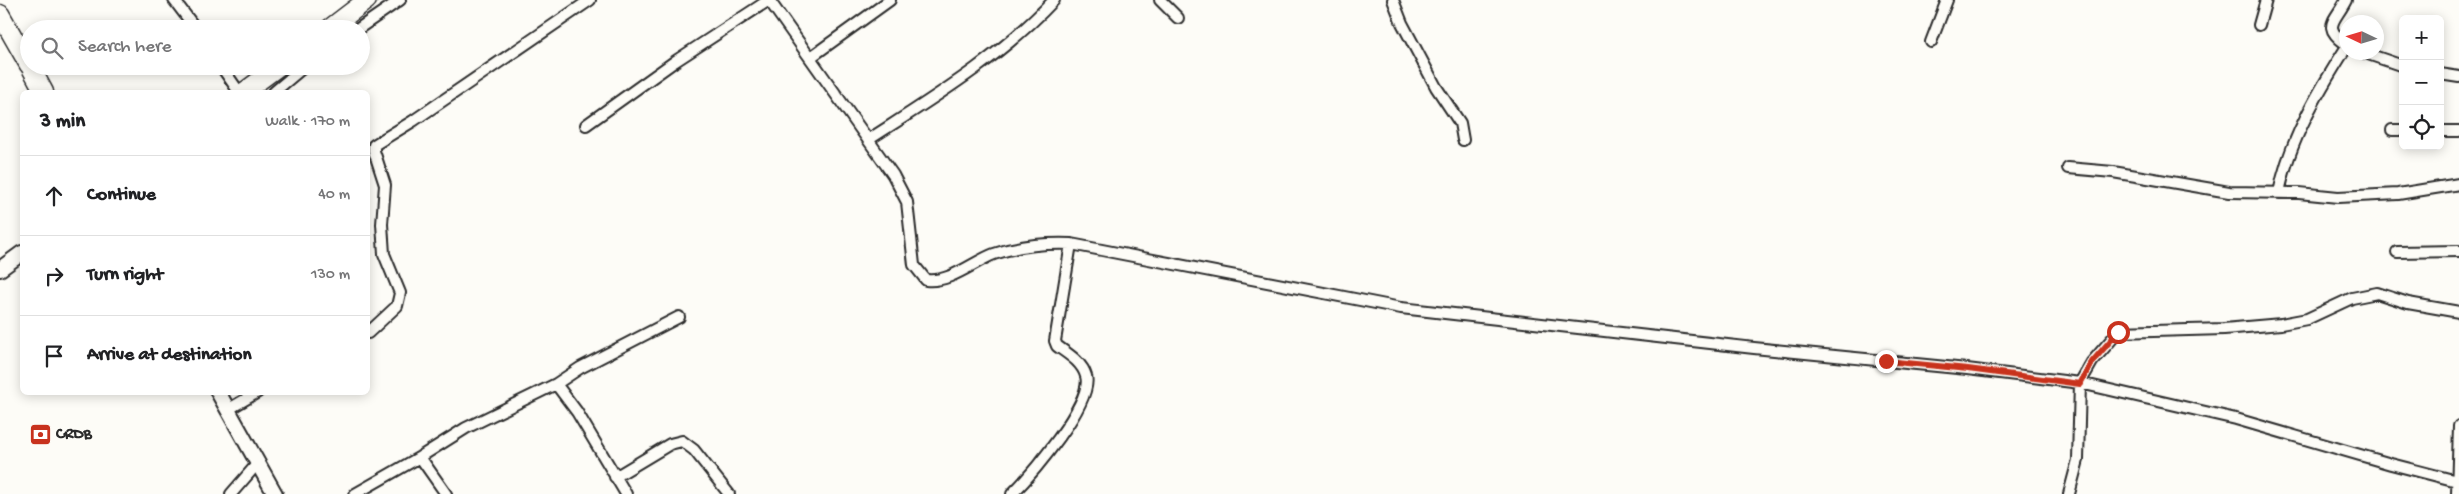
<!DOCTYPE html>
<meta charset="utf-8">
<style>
:root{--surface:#fff;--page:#f6f6f6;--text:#202124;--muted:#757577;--line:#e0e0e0}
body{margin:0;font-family:"Gochi Hand",sans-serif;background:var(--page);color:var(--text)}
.controls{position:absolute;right:15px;top:15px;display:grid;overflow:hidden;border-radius:8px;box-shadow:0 2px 12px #0003}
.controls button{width:45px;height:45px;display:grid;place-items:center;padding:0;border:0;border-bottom:1px solid var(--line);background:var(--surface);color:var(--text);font:25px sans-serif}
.compass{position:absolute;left:2339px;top:15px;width:45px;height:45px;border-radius:50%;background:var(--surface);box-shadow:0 2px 12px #0003;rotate:274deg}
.stop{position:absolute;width:15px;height:15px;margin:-11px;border:4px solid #c8321e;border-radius:50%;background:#fff}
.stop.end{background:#c8321e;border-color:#fff;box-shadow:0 1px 5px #0008}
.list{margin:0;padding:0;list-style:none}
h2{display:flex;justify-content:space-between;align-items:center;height:65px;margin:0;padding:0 20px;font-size:21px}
h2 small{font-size:16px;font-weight:400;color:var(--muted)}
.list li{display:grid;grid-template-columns:32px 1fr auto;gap:15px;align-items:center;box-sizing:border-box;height:80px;padding:0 20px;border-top:1px solid var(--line)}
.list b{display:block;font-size:19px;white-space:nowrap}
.list em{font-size:16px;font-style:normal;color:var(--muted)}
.icon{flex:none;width:28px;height:28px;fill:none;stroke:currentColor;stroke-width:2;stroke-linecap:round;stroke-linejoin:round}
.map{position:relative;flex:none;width:2459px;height:494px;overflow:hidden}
.search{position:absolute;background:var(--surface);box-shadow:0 2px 12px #0003;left:20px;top:20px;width:350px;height:55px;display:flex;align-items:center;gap:12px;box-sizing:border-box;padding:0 18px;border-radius:28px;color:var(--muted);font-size:19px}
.panel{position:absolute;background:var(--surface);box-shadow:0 2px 12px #0003;left:20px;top:90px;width:350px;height:305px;border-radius:8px}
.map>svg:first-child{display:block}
</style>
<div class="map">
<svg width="2459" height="494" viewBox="0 0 2459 494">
<rect width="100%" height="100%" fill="#fdfcf7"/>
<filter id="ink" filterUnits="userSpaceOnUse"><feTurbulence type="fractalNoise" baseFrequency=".02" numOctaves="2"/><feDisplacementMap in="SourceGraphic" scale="10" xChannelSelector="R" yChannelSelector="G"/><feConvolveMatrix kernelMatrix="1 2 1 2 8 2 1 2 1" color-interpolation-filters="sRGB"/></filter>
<g filter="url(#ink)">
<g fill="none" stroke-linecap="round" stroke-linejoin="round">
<defs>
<path id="minor" d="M174,0L196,29
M769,0L893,175L907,202L914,265L926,280C950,283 973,262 994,254C1020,245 1044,243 1071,244L1401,308L1754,348L1967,369L2080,383L2236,419L2391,464L2457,481
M1160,0L1178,18
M1393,0L1402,23L1436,87L1460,123L1463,140
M2346,0C2335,22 2321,26 2346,44
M2259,25L2266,0
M358,29L400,0
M1931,42L1947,0
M2362,52L2403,66
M811,57L890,0
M221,66L239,92
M2440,74L2459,77
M274,92L305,66
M586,125L674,62L769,0
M2392,130H2403
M2440,131H2459
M868,140C933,98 1001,57 1054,0
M2068,168L2113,172L2229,192L2299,193L2338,197L2398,194L2459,184
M2279,193C2289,141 2318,92 2346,48
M2397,252L2459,251
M368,333L397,306L400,293L384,254L382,224L385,185L374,151V145L413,121L590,0
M556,384L577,412L626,494
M229,409L258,392
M420,457L446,494
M615,477L670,444L682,441L694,450L729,494
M231,494L258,463
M355,494L420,457L466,428L556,384L580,368L679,317
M1012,494C1031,475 1094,402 1086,376C1082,362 1068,354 1057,346L1055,341L1071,244
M2069,494L2078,460L2080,383L2092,362L2118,332L2224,329L2281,324L2307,319L2352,298L2377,293L2408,303L2459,312
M2457,494L2459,426"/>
<path id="tertiary" d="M0,269L22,253
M218,392L275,494"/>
<path id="trunk" d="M0,14L29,65
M329,29L367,0
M30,66L44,92
M244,92L279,66"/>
</defs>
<!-- minor casing -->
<use href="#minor" stroke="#2b2b2b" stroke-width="14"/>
<!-- tertiary casing -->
<use href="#tertiary" stroke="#2b2b2b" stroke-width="18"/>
<!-- trunk casing -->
<use href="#trunk" stroke="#2b2b2b" stroke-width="21"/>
<!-- minor -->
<use href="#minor" stroke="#fdfcf7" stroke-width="10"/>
<!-- tertiary -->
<use href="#tertiary" stroke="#fdfcf7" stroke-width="14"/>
<!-- trunk -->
<use href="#trunk" stroke="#fdfcf7" stroke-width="18"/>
</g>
</g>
<g fill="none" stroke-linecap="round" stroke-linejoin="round" filter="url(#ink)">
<!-- route -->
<path stroke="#c8321e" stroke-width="6" d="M1886,361L1968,369L2080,384L2092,362L2118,332"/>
</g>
<!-- icons -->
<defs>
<symbol id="bank-square" viewBox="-11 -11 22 22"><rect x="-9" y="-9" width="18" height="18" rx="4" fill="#c8321e" stroke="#fdfcf7"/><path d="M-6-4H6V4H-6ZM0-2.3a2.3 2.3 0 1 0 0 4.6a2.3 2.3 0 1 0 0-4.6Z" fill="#fff"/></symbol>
</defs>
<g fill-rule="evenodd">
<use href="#bank-square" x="28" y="422" width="25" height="25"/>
</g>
<g text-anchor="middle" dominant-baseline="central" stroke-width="5" stroke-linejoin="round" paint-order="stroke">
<!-- poi labels -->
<g font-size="16" font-weight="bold" fill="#2b2b2b" stroke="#fdfcf7" text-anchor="start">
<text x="56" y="435">CRDB</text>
</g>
</g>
</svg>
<div class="controls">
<button>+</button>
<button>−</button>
<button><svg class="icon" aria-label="locate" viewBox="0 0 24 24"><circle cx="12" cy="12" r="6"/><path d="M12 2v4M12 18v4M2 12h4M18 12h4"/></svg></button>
</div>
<svg class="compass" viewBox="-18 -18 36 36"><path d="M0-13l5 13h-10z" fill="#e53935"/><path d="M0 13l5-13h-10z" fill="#757577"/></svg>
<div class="stop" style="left:2118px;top:332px"></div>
<div class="stop end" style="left:1886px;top:361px"></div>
<div class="search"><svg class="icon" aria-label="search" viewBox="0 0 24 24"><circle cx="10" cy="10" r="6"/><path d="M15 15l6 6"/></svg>Search here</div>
<section class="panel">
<h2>3 min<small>Walk · 170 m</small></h2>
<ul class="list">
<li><svg class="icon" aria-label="ahead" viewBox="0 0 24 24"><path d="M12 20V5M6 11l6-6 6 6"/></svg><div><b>Continue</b></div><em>40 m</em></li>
<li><svg class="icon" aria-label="right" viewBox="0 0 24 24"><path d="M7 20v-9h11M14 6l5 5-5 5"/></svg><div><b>Turn right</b></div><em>130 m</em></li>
<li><svg class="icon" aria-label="arrive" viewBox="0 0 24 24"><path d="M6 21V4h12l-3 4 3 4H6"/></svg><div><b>Arrive at destination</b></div></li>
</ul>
</section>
</div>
